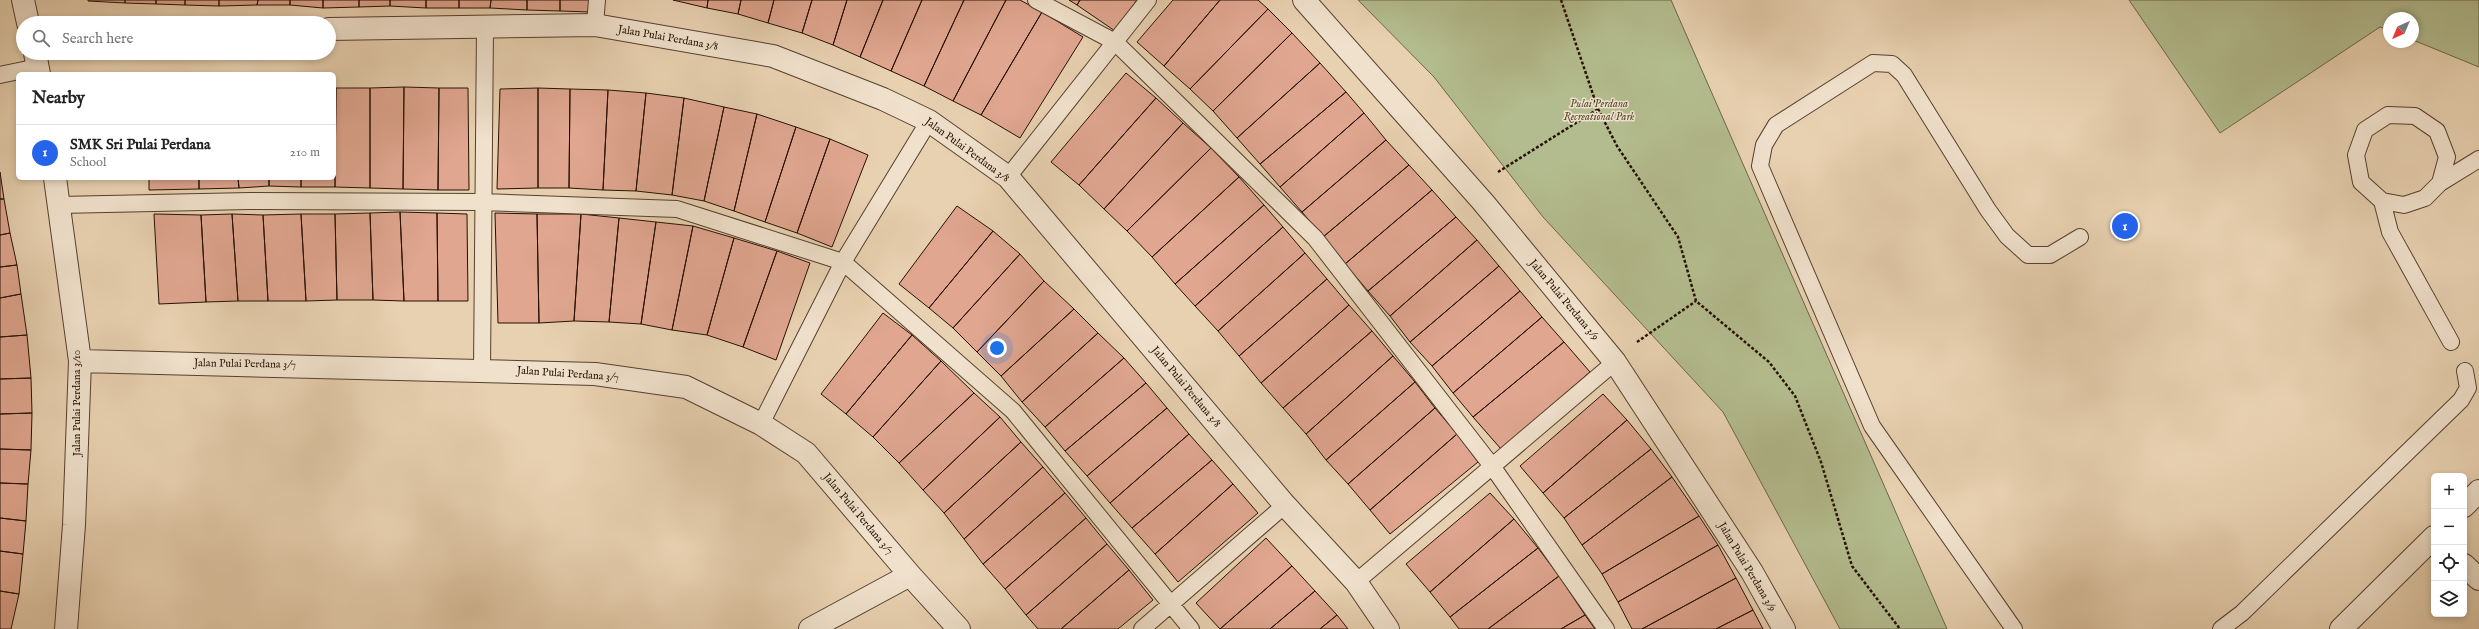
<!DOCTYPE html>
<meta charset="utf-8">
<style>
:root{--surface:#fff;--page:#f2f2f2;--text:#222;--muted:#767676;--line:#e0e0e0;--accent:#2563eb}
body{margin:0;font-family:"IM FELL English",serif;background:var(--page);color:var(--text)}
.controls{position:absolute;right:12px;bottom:12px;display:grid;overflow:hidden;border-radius:6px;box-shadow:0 2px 6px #0003}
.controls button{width:36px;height:36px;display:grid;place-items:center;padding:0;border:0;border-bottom:1px solid var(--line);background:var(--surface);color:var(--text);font:20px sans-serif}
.compass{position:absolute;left:2383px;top:12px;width:36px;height:36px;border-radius:50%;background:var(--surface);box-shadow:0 2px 6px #0003;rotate:224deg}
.you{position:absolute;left:997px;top:348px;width:14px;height:14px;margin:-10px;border:3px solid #fff;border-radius:50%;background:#1a73e8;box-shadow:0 0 0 6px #1a73e833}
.badge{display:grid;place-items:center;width:26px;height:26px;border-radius:50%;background:var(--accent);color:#fff;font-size:13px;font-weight:700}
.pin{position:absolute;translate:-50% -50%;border:2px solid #fff;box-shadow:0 1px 4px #0006}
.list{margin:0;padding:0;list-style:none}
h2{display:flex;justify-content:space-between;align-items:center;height:52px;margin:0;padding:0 16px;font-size:17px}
h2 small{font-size:13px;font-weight:400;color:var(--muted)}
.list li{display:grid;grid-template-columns:26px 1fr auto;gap:12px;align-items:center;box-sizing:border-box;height:56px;padding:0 16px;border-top:1px solid var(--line)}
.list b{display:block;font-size:15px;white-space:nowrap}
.list p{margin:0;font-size:13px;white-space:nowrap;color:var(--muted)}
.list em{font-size:13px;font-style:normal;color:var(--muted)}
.icon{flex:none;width:22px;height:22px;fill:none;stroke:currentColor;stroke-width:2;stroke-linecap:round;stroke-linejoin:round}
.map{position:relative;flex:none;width:2479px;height:629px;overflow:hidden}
.search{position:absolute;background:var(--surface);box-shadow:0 2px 6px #0003;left:16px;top:16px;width:320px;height:44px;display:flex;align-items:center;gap:10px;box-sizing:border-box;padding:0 14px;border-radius:22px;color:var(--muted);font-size:15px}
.panel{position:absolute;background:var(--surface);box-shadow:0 2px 6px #0003;left:16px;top:72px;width:320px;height:108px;border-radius:6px}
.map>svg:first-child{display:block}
</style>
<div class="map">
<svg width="2479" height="629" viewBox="0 0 2479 629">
<rect width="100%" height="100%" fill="#e8d1b1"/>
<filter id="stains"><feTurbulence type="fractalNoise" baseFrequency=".005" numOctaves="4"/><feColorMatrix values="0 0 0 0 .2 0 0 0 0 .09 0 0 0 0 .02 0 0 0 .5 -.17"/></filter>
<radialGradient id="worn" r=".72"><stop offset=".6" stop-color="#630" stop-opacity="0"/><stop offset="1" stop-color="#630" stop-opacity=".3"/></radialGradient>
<!-- green -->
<path fill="#b3bc8e" stroke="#6c6648" d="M1358,0H1671L1947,629H1840L1723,412L1543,217L1434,77Z
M2129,0H2479V67L2413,40V18H2389V30L2380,27L2220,133Z"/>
<!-- building -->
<path fill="#e0a690" stroke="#251003" d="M88,0H125V3L88,1Z
M125,0H156V4L125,3Z
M156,0H185V5L156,4Z
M185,0H219V6L185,5Z
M219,0H258L257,5L219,6Z
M258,0H290V5H257Z
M290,0H323V8L290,5Z
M323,0H359V7L323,8Z
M359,0H390V6L359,7Z
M390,0H426V8L390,6Z
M426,0H459V8H426Z
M459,0H491L490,8H459Z
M491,0H527V10L490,8Z
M527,0H560V11L527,10Z
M560,0H591L590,12L560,11Z
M673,0H708L707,8Z
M708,0H741L738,14L707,8Z
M741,0H774L768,23L738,14Z
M774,0H812L802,33L768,23Z
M812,0H847L833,45L802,33Z
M847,0H883L860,57L833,45Z
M883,0H922L891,71L860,57Z
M922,0H964L924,86L891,71Z
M964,0H1006L953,101L924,86Z
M1006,0H1020L1042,12L981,115L953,101Z
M1069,0H1080L1077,5Z
M1080,0H1137L1115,31L1077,5Z
M1173,0H1220L1164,66L1137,42Z
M1220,0H1258L1268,9L1190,89L1164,66Z
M1268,9L1292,33L1213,111L1190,89Z
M1042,12L1083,37L1020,138L981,115Z
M1292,33L1320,63L1237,138L1213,111Z
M1320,63L1346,92L1260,164L1237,138Z
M1126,73L1156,98L1079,185L1051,162Z
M404,87L439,88L438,190L403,189Z
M404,87L403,189L370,188V88Z
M334,88H336L335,187H301V178H334Z
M336,88H370V188L335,187Z
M439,88H468L469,190H438Z
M538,88L570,89L569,188H538Z
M538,88V188L497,189L500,89Z
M570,89L608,90L603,190L569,188Z
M608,90L646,93L636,191L603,190Z
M1346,92L1364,113L1280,187L1260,164Z
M646,93L684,98L672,195L636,191Z
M684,98L724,107L704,201L672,195Z
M1156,98L1183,123L1104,209L1079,185Z
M724,107L757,114L734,211L704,201Z
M1364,113L1386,140L1302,212L1280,187Z
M757,114L796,127L765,222L734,211Z
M1183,123L1211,148L1127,231L1104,209Z
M796,127L830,139L797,233L765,222Z
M830,139L868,155L832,247L797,233Z
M1386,140L1409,165L1323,237L1302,212Z
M1211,148L1239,177L1152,257L1127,231Z
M1409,165L1432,190L1345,264L1323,237Z
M0,172L4,199H0Z
M1239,177L1264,205L1175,284L1152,257Z
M149,178H199V189L149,190Z
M199,178H238L239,188L199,189Z
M238,178H269V186L239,188Z
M269,178H301V187L269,186Z
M1432,190L1456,217L1368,291L1345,264Z
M0,199H4L10,233L0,235Z
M1264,205L1283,227L1195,306L1175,284Z
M957,206L993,231L929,308L899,284Z
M400,212L437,213L438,301H404Z
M400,212L404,301L373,300L370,213Z
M370,213L373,300H337L335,214Z
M437,213L467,214L468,301H438Z
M495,213L537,214L539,323H498Z
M154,214L201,215L206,302L159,304Z
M232,214L263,215L268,301H238Z
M232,214L238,301L206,302L201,215Z
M301,214H335L337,300L306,301Z
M301,214L306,301H268L263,215Z
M537,214H581L574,321L539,323Z
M581,214L619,218L609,322L574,321Z
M1456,217L1477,240L1390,316L1368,291Z
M619,218L656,222L641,324L609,322Z
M656,222L693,226L672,330L641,324Z
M693,226L734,238L707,335L672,330Z
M1283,227L1305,253L1218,331L1195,306Z
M993,231L1020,254L953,328L929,308Z
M10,233L17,265L0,267V235Z
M734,238L777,251L743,347L707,335Z
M1477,240L1499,266L1410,342L1390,316Z
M777,251L810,263L776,360L743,347Z
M1305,253L1327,279L1239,356L1218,331Z
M1020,254L1044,281L977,352L953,328Z
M17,265L21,294L0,298V267Z
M1499,266L1520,291L1432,366L1410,342Z
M1327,279L1349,305L1261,383L1239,356Z
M1044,281L1074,309L1001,376L977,352Z
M1520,291L1542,317L1453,393L1432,366Z
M21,294L27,335L0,337V298Z
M1349,305L1372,331L1283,408L1261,383Z
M1074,309L1098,333L1022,402L1001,376Z
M883,313L912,335L846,414L821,394Z
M1542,317L1564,342L1473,417L1453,393Z
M1372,331L1393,356L1306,434L1283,408Z
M1098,333L1124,358L1045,427L1022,402Z
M27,335L31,378L0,379V337Z
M912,335L941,361L873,437L846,414Z
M1564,342L1590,372L1501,449L1473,417Z
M1393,356L1415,382L1326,460L1306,434Z
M1124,358L1146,383L1065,451L1045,427Z
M941,361L974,393L899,463L873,437Z
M31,378L32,413L0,414V379Z
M1415,382L1435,408L1348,484L1326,460Z
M1146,383L1167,408L1087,476L1065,451Z
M974,393L1000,417L923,490L899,463Z
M1603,394L1627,420L1543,493L1520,466Z
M1167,408L1189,434L1110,503L1087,476Z
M1435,408L1457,434L1370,510L1348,484Z
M32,413L31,450L0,449V414Z
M1000,417L1021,442L944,513L923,490Z
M1627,420L1651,449L1564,518L1543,493Z
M1189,434L1212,460L1132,528L1110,503Z
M1457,434L1478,462L1390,534L1370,510Z
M1021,442L1043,467L964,539L944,513Z
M0,449L31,450L28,484L0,483Z
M1651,449L1672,477L1582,545L1564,518Z
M1212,460L1233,484L1155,554L1132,528Z
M1043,467L1065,493L983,564L964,539Z
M1672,477L1699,516L1602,574L1582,545Z
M0,483L28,484L26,521L0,518Z
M1233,484L1258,513L1178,582L1155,554Z
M1065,493L1086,518L1005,589L983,564Z
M1490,493L1514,519L1430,592L1406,564Z
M1699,516L1718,545L1618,602L1602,574Z
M0,518L26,521L23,554L0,551Z
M1086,518L1107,544L1026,615L1005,589Z
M1514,519L1538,548L1450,617L1430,592Z
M1266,538L1292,566L1220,629L1196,603Z
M1107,544L1129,570L1061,629H1038L1026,615Z
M1718,545L1736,578L1642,629H1632L1618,602Z
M1538,548L1559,576L1488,629H1459L1450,617Z
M0,551L23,554L19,594L0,591Z
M1292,566L1315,591L1270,629H1220Z
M1129,570L1153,600L1118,629H1061Z
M1559,576L1585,615L1561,629H1488Z
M1736,578L1753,610L1716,629H1642Z
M0,591L19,594L11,629H0Z
M1315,591L1337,615L1320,629H1270Z
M1753,610L1763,629H1716Z
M1337,615L1348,629H1320Z
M1585,615L1595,629H1561Z"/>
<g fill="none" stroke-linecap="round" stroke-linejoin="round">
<defs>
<path id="service" d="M1036,0L1115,42L1315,238L1492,466L1606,629
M595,25L597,0
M0,75L38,67
M1008,177L1148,0
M2440,183L2479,159
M2382,201L2404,205L2425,198L2440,183L2447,157L2437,131L2415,116L2388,115L2365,130L2356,155L2361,182L2382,201L2390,232L2451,342
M59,205L249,201L483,202L677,209L843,262L1013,411L1191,629
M482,369L485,27
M761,424L843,262L929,121
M1356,582L1615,362
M1142,629L1285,505
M2014,629L1872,426L1760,166L1764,145L1776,125L1873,63L1892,64L1904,75L1988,210L2007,236L2028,255H2050L2080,237
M2221,629L2242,613L2461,400L2468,388L2465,371"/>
<path id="minor" d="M23,0L28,23
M1304,0L1483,202L1615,362L1752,572L1784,629
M329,29L595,25L773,56L883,99L929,121L1008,177L1285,505L1356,582L1388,629
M35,53L39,74
M55,178L80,361L74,525L66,629
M80,361L595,374L686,387L761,424L806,453L910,575L959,629
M2464,565L2479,579
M810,629L910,575"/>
<path id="tertiary" d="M2464,506L2479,491
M2341,629L2434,537"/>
</defs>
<!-- service casing -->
<use href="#service" stroke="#56402e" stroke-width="18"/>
<!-- minor casing -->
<use href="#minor" stroke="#56402e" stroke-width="24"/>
<!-- tertiary casing -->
<use href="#tertiary" stroke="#56402e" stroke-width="24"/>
<!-- path -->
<path stroke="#251003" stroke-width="2.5" stroke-dasharray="3 2" stroke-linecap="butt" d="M1561,0L1598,109L1617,146L1678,237L1696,301L1769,362L1795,396L1821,462L1852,566L1900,629
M1498,172L1598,109
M1637,342L1696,301"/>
<!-- service -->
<use href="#service" stroke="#f0e1cc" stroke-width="16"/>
<!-- minor -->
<use href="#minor" stroke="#f0e1cc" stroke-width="22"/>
<!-- tertiary -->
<use href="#tertiary" stroke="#f0e1cc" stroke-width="22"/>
</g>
<g text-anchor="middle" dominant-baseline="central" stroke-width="3" stroke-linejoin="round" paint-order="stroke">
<!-- street labels -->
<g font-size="11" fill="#251003" stroke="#f0e1cc">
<text transform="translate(668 38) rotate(10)">Jalan Pulai Perdana 3/8</text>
<text transform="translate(967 150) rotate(36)">Jalan Pulai Perdana 3/8</text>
<text transform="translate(1564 300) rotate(50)">Jalan Pulai Perdana 3/9</text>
<text transform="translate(245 364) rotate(1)">Jalan Pulai Perdana 3/7</text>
<text transform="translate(568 374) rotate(4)">Jalan Pulai Perdana 3/7</text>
<text transform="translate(1186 387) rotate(50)">Jalan Pulai Perdana 3/8</text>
<text transform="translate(77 403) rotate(-90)">Jalan Pulai Perdana 3/10</text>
<text transform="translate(858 514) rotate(50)">Jalan Pulai Perdana 3/7</text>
<text transform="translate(1747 567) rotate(59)">Jalan Pulai Perdana 3/9</text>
</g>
<!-- park labels -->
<g font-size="11" font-style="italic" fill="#574c34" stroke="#f0e1cc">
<text x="1599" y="104">Pulai Perdana<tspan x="1599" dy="13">Recreational Park</tspan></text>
</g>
</g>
<rect width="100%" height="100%" filter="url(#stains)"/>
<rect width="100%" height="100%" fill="url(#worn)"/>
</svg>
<div class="controls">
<button>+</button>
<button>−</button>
<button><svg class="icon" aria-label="locate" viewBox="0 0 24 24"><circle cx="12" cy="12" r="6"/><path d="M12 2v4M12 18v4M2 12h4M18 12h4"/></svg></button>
<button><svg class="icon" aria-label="layers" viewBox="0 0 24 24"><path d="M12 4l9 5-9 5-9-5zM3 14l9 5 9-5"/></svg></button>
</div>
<svg class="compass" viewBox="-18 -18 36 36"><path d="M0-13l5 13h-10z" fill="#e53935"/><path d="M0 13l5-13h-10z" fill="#767676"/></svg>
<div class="you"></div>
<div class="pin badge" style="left:2125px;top:226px">1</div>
<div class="search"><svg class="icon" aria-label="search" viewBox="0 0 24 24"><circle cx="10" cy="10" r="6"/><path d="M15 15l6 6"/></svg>Search here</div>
<section class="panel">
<h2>Nearby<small></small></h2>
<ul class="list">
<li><span class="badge">1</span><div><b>SMK Sri Pulai Perdana</b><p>School</p></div><em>210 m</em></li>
</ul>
</section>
</div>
